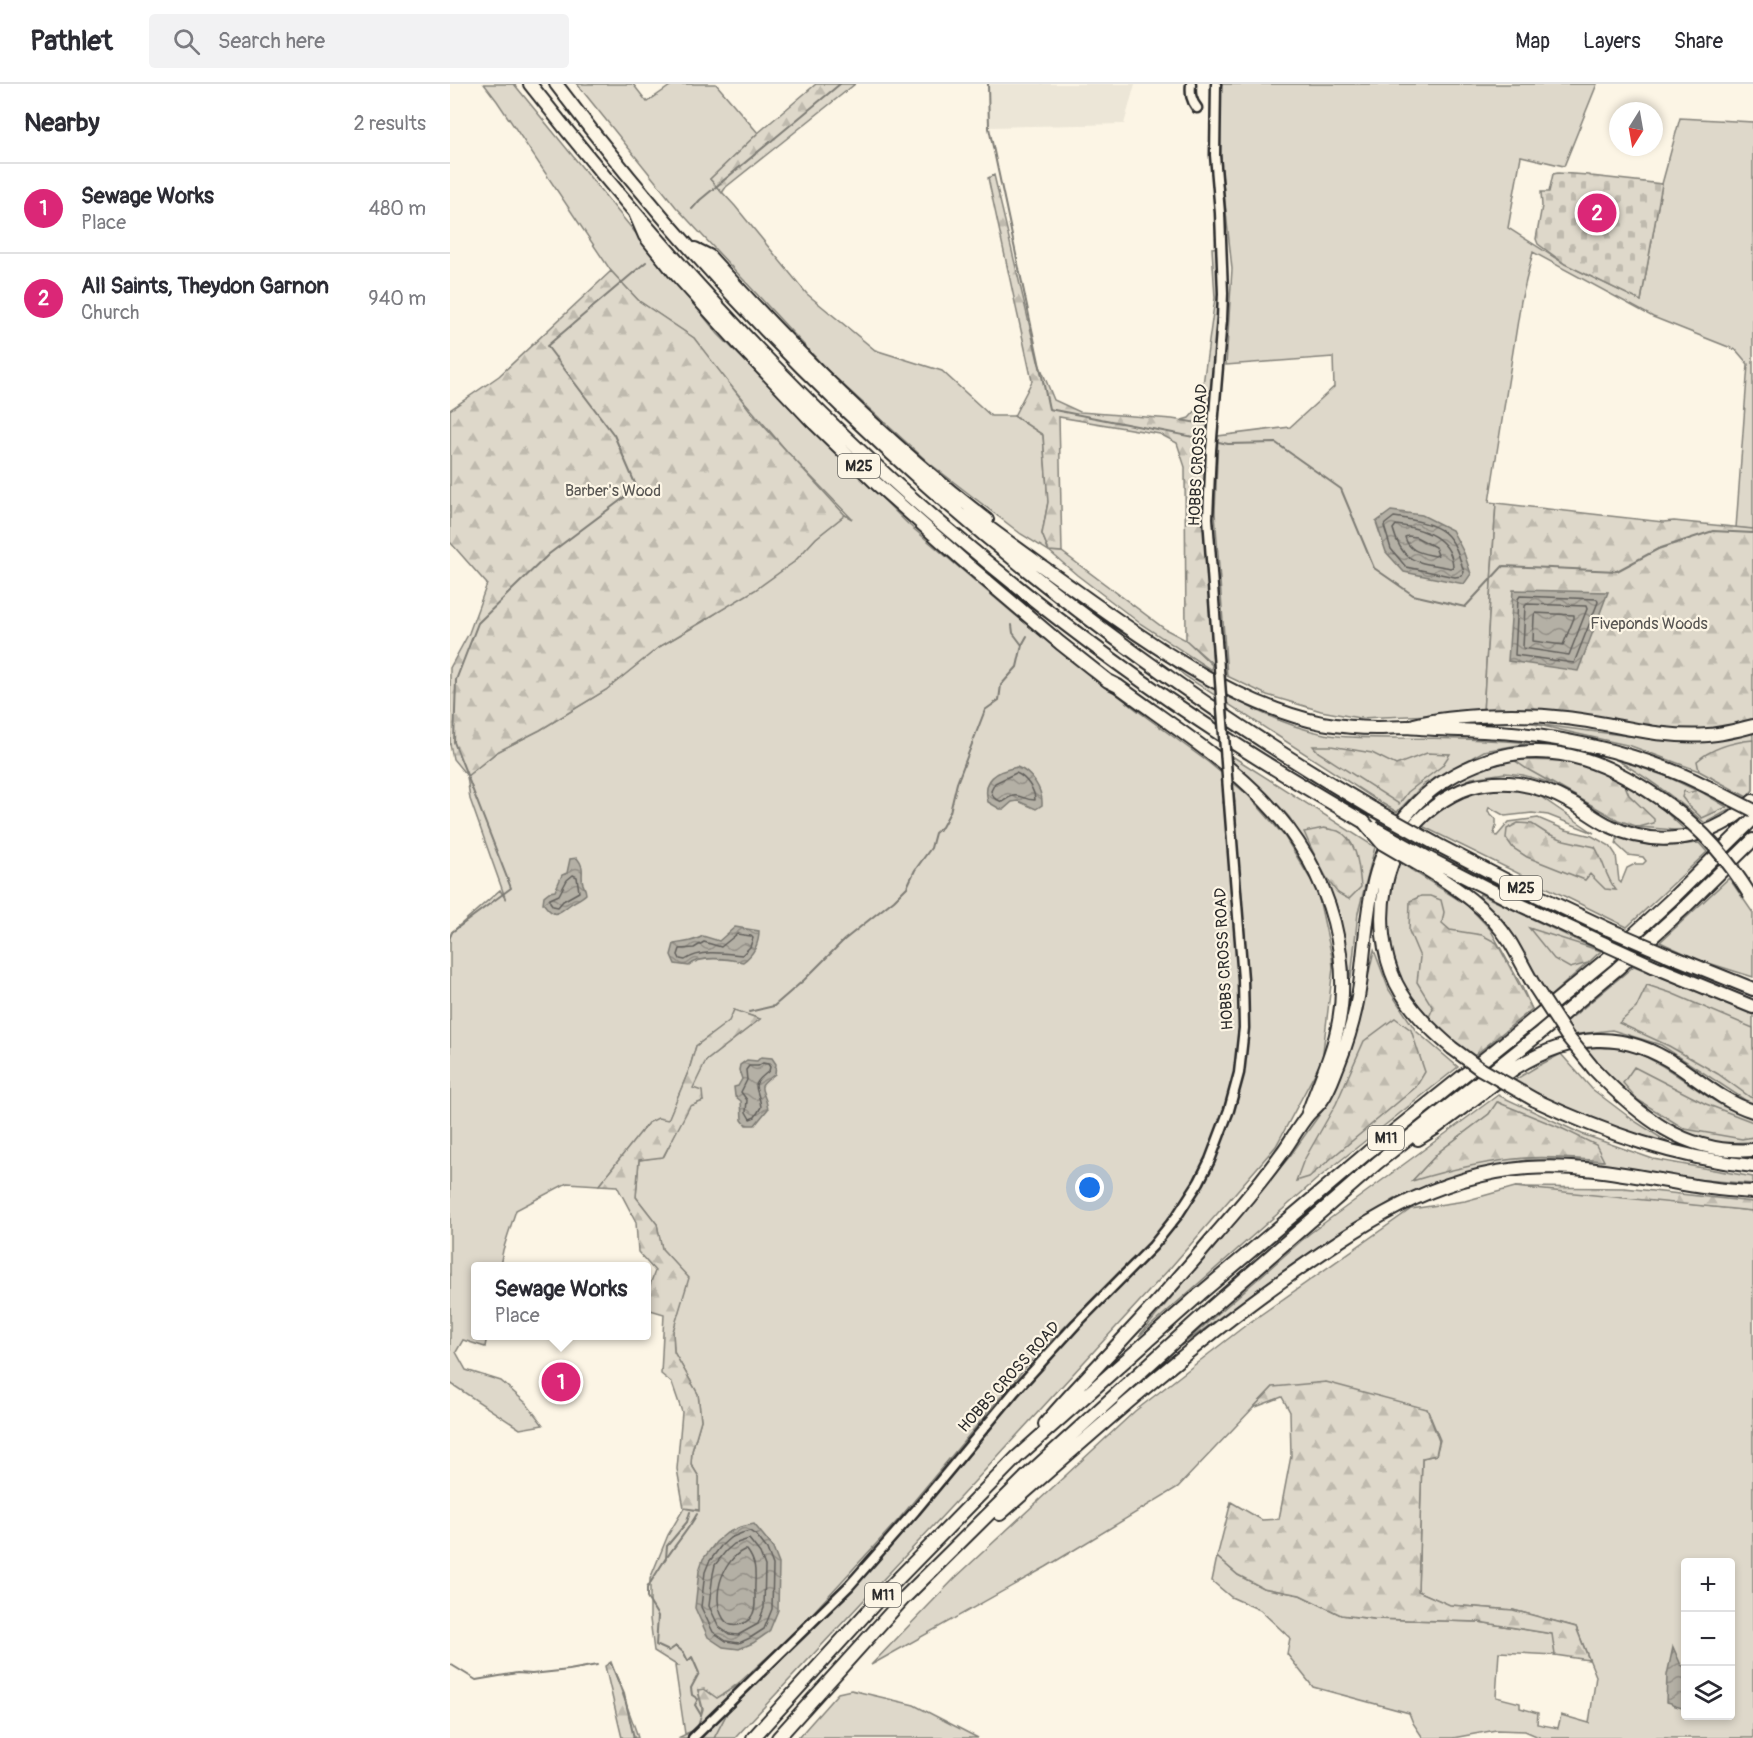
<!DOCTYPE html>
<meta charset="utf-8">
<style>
:root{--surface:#fff;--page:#f2f2f3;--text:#2b2b33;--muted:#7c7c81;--line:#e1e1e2;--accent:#db2777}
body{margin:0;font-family:Pangolin,sans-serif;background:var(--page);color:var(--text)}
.controls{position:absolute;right:18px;bottom:18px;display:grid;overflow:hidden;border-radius:6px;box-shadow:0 3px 9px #0003}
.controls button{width:54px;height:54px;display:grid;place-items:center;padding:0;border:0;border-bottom:2px solid var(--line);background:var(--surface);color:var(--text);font:30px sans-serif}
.compass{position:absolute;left:1159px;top:18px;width:54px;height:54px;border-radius:50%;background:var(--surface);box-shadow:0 3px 9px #0003;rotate:191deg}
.you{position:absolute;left:640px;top:1104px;width:21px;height:21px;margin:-15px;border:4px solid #fff;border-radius:50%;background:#1a73e8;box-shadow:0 0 0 9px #1a73e833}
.badge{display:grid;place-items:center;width:39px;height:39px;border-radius:50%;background:var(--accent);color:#fff;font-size:20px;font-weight:700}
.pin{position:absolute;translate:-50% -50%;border:3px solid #fff;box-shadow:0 2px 6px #0006}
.popup{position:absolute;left:21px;top:1178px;width:180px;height:78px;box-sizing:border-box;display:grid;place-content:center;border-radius:6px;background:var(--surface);filter:drop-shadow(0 2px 4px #0005);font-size:20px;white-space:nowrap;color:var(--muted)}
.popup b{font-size:22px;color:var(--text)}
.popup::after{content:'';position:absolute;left:50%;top:100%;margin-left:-12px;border:12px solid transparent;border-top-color:var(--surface)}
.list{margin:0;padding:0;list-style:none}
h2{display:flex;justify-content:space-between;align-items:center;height:78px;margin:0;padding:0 24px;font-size:26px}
h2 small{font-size:20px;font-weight:400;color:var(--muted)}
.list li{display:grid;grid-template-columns:39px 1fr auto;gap:18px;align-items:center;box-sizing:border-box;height:90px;padding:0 24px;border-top:2px solid var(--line)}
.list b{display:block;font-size:22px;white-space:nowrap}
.list p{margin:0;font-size:20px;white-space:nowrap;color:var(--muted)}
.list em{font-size:20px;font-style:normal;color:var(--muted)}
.icon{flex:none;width:33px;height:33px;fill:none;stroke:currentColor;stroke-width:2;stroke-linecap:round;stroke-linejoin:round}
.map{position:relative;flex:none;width:1303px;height:1654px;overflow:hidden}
header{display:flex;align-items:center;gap:36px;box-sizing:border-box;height:84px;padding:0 30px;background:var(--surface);border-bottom:2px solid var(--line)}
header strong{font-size:28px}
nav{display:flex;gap:33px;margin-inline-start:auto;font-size:21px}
.search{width:420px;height:54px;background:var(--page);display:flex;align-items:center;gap:15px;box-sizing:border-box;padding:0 21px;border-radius:6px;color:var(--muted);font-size:22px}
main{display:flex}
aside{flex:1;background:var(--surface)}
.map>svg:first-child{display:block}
</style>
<header>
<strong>Pathlet</strong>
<div class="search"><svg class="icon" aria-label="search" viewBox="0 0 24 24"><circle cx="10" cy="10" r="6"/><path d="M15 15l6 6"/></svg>Search here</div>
<nav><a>Map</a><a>Layers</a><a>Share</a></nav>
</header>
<main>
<aside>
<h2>Nearby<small>2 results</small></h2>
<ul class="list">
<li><span class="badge">1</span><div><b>Sewage Works</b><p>Place</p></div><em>480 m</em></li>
<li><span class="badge">2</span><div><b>All Saints, Theydon Garnon</b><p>Church</p></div><em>940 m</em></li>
</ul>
</aside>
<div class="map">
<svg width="1303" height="1654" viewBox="0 0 1303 1654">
<defs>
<pattern id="forest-firs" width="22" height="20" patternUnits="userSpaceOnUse" patternTransform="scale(1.5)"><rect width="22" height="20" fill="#ded8ca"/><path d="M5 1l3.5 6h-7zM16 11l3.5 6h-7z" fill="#bfbaae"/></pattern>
<pattern id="cemetery-stones" width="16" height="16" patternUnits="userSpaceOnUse" patternTransform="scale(1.5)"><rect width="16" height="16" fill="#ded8ca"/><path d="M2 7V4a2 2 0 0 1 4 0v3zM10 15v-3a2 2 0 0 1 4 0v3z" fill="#bfbaae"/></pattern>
<pattern id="water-waves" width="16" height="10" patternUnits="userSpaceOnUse" patternTransform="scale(1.5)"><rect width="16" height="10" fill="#b4b0a5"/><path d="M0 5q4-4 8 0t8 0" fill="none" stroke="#938f87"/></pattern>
</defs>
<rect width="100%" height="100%" fill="#fcf5e5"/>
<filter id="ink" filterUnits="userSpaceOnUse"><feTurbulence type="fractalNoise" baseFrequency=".0167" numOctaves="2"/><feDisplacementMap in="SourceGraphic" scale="12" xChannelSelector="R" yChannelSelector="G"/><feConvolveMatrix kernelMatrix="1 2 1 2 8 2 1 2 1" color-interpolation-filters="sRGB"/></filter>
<g filter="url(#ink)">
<!-- built -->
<path fill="#ece6d7" d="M538,0H685L674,40L539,43Z"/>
<!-- grass -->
<path fill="#ded8ca" stroke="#84827a" stroke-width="1.5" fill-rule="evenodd" d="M34,0H64L268,250L458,440L565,531L688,627L758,678L799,712L835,753L867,806L882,873L883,884L872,976L826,1062L721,1183L526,1396L285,1654H264L277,1629L377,1531L512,1369L630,1242L681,1176L579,1279L449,1435L348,1545L291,1597L266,1616L248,1606L252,1625L249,1644L235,1650L225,1582H228L204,1567L200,1535V1495L218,1451L234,1424L249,1427V1393L241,1380L242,1367L251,1336L248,1310L224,1268L223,1247L238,1194L212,1165L207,1140L186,1113L189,1076L214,1072L238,1023L253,1017L242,1004L256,977L310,935L284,926L280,937L246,962L239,986L218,1037L198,1039L149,1101L117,1099L66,1126L53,1166L50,1182H26V1252H37L35,1263L13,1256L6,1268L16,1286L51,1297L76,1319L93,1341L70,1345L0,1299V853L2,848L50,806L56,816L20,715L17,692L47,668L90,646L156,606L209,563L254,537L344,478L366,454L395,431L402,435L341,372L269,288L244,254L189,217L161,187L47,17Z
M127,0H183L197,18L223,0H266L308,49L260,95L285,122L357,210L425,266L492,287L541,332H564L593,351L598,418L592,450L599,467L612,468L715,545L736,556L762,581L761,586L691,540L627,491L599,467L571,450L479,379L379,288L226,123Z
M769,0H1147L1114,82L1071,72L1058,144L1115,180L1191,217L1212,100L1230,34L1303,38V445L1286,444L1298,280L1286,266L1203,233L1083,168L1071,217L1039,418L1046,419L1033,629L909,634L871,627L817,611L777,592L765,429L768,352L840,343L884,303L883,273L776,281L782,185L771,80Z
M769,163V197L759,341L732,336L739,334L750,322L765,214L762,164Z
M718,577C768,606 817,638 874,650C899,655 923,653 947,654C991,654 1036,655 1080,659L1034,667L974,700L947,728L928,717L735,592Z
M1084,640L1211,656L1275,655L1303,648V706L1297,713L1249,687L1181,662Z
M782,672L925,763L908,829L901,894L888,830L863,769L839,733L816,708L783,680Z
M1161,673L1218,693L1283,724L1255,739C1225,714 1195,691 1161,673Z
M1064,676L1168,695L1208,721L1236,747L1189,743L1168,736L1104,700L1073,691L1055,689L1022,694L991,709L1020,688Z
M1055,703L1085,709L1144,749L1098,731L1082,729L1055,732L1039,723L1038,727L1046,735V742L1044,750L1047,752L1059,738L1088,734L1116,746L1142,752L1160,762L1166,771L1169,797L1171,799L1177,784L1185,780H1193L1196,777L1193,773L1178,771L1166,760L1168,752C1188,760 1208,764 1230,761C1237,760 1243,759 1249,759L1257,768L1177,843L972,742C999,714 1017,708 1055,703Z
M949,778L1017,821L1040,845L1072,903L1082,925L1024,972L991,947L956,906L939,864V822L944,794Z
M1279,794L1303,829V893L1249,876L1210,858Z
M1030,810L1139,862L1151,867L1098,914L1059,845L1029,812Z
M924,866L939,906L966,947L1008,983L866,1096L689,1252L840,1072L872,1027L898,972L908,937Z
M1184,882L1303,930V1019L1295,1016L1211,961L1162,946L1121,951L1114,940Z
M1132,964C1148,964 1167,962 1182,967C1215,979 1243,1005 1273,1022C1283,1027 1292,1032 1303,1034V1058L1272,1059L1230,1050L1193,1023L1142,977Z
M1111,970L1142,1005L1183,1036L1225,1063L1157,1042L1095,1015L1063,997L1088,982Z
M1048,1011L1132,1050L1203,1075L1303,1093V1100L1242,1095L1141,1078L1076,1076L1010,1090L945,1115L834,1186L731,1262L859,1150ZM1048,1018L1154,1077C1128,1076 1102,1072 1075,1074C1037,1076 999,1085 963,1096L990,1067L1039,1030Z
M1065,1103L1118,1107L1303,1127V1654H1091L1075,1647L1046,1646L1003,1654H973L963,1639L959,1629L863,1603L837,1570L840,1554L810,1526L781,1513L762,1497L767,1473L788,1491L813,1504L850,1511L891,1531L924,1535L1029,1538L1103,1550L1105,1571L1049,1568L1046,1613L1070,1619V1624L1088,1629L1087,1640L1108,1644L1111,1631L1139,1639L1146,1592L1126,1543L1063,1526L999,1521L968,1507L972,1374L986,1371L990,1356L977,1325L823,1303L728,1403L596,1483L421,1581L505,1494L685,1327L796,1241L961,1125L1015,1117ZM1236,1478H1280V1632H1236Z
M401,1606L464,1621L528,1654H348L388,1609Z"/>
<!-- forest -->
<path fill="url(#forest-firs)" stroke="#84827a" stroke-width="1.5" d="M366,0H405L276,103L272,109L260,95L308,49Z
M544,91L588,277L604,316L630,328L722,335L759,341L754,437L763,580L736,556L735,383L727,359L710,350L609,333L612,468L599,467L592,450L598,418L593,351L564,332L582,297L538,94Z
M161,187L189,217L244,254L302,329L395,431L366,454L344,478L305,506L209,563L156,606L90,646L47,668L17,692L3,675L0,660V584L19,549L37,500L0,458V326L49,292Z
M1046,419L1213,438L1224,437L1303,445V637L1264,646H1209L1033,629Z
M1303,656V706L1297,713L1249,687L1247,677C1262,664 1283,658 1303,656Z
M863,662H881L922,669L946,681L977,669L1000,670L992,682L958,708L949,720L868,668Z
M1064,676L1122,677L1168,695L1174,699L1179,711L1204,735V739L1189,743L1168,736L1077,685Z
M1248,706L1277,723L1252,734L1238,721L1232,713L1234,707L1238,709Z
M1068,739L1082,740L1096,749L1114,756L1145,763C1155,779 1154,791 1166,806L1155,805L1140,790L1135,796L1077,773L1063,764L1056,754L1057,745Z
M874,744C878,745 884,746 888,747C908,755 909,785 911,803L899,815C895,813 890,811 887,808C875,795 861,764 854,748Z
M971,812H980L991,816L994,828L992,839L1000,846L1032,851L1047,859L1082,925L1024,972L991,947L979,933L983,924L967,898L970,873L959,847L960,817Z
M1079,844L1151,867L1138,879L1120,884L1104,875Z
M1197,901L1221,909L1303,944V1014L1300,1013L1268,990L1219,962L1169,939L1186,924Z
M284,926L310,935L256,977L243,1004L252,1007L253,1017L240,1022L213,1073L189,1076L186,1113L207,1140L212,1165L239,1194L223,1247L224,1268L248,1310L251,1336L242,1367L241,1380L249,1393V1426L234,1424L227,1385L232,1328L222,1299L211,1290L214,1230L197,1225V1209L205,1187L188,1168L186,1138L167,1102L149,1101L198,1039L208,1034L218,1036L239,986L246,962L279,937Z
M945,934L961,946L975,988L966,1003L859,1093L846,1097L853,1078L886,1020L914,957Z
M1184,983L1256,1020L1303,1038V1053L1292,1055L1235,1045L1188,1016L1173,999Z
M1047,1018L1111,1044L1146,1061L1154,1077C1128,1075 1101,1072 1075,1074C1037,1077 998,1086 962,1097L990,1067L1039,1030Z
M1065,1103L1175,1104L1303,1118V1127Z
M876,1298L977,1325L989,1357L986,1371L972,1374L968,1507L1000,1521L1063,1526L1126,1543L1139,1576L1105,1571L1102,1550L1029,1538L924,1535L891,1531L850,1511L813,1504L788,1491L767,1473L781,1418L812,1436L829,1435L841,1372L840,1328L832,1313L803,1324L823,1303Z
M161,1578L186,1647L188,1654H172L155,1582Z
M293,1598L264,1654H228L247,1645L253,1625L248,1606L254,1605L267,1614Z"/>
<!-- cemetery -->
<path fill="url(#cemetery-stones)" stroke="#84827a" stroke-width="1.5" d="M1108,89L1138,91L1141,92L1212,100L1191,217L1115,180L1088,160L1086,155L1092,122L1091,108H1099L1103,90Z"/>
<!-- water -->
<path fill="url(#water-waves)" stroke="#7d7b74" stroke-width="1.5" d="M941,427L972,431L1002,446L1014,469L1021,490L1014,500L954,488L936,468L926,438Z
M1063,506L1158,508L1128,587L1058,577Z
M567,683C581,688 593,705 592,721L586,725L568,717L562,718L554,725H550L538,718C532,695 546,687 567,683Z
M127,774C136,785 130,789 133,800C134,803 136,806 136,810C131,815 124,817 118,822C106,831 104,834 93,819L94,812L99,808L105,807L112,791L117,789L120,775Z
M285,843L309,847C309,860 304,870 293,878C278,875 249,871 239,882L225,880L221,871L224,860C237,857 241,859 253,852L269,857Z
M311,973L322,974L326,980L325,990C303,1007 314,1001 318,1025L305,1041H296L292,1036L291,1017L285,1012L284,1003L288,1002L292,995L289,986L290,981L297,976L307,977Z
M304,1440L322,1462L329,1480L328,1526L319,1548L303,1559L289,1565L273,1563L258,1553L245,1524L249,1487L253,1475L266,1458L277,1449L290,1443Z
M1223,1563L1231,1581L1235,1583V1625L1222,1621L1221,1619L1216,1618L1217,1591Z"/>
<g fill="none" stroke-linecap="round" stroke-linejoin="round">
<!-- shore -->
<path stroke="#62605c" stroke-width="1.5" d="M944,433C960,435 988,440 998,452C1007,462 1010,476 1014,488L1012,492L1005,493L956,483L941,465L934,442L935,440Z
M946,441C971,444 1002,453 1003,483L1000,484C967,477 953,481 943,445Z
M958,452L966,453L985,463L988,471L985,472C972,469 959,468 955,453Z
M1070,512L1147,515L1148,518L1124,579L1065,571L1068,515Z
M1077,520L1136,522L1137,525L1119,571L1073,564L1075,522Z
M1085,529L1124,531V534L1113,561L1083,557L1084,532Z
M566,689C576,693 585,706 585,716C569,716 570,705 552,718L544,714L541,707L545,699Z
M123,791L127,793L129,808L113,817L108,823L103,822L100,818V815L109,811L117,796Z
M287,850L301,852L303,854L300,863L292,871C274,869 251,865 235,876L230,875L228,871L230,865L244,864L254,858L271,863Z
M313,979L318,980L320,983L319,987C297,1004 309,1002 311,1023L305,1033L300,1035L296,1028L297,1016L291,1008L297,996L296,986L299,982H308Z
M300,1447L307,1452L317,1465L323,1481L322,1525L314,1545L300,1554L289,1559L276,1557L263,1548L251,1523L255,1488L259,1478L271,1462L280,1454L292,1449Z
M299,1455L310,1469L315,1482L314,1524L308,1540L288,1551L279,1550L269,1543L259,1522L263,1490L265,1481L276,1467L284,1460Z
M294,1466H297C309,1482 304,1493 305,1511C305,1518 306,1527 301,1533C296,1540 283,1545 276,1538C259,1518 271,1477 294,1466Z"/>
<!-- stream -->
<path stroke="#7d7b74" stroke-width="2" d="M538,0L539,44L599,325L759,356
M242,125L250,116L390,0
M764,357L778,360L826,359L891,405L924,484L963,511L1015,523L1053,482L1167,487L1208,465L1263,447L1303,449
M562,541L563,549L572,561
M0,853L2,848L61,804L4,658L6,596L28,539L99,470L187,404L164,351L97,262L196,178
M299,928L324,922L354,896L394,856L444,816L457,803L465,786L481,764L485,749L492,743L500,728L507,699L535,626L549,616L551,601L567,583L572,561L577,552
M240,1428L237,1438L217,1462L216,1474L197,1504V1514L208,1532L206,1561L219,1567L226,1562L234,1569L238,1577L242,1573L249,1589L241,1604L242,1611L248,1615L245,1621L251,1631
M218,1472C228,1457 238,1446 247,1430
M0,1580L26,1596L67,1589L82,1590L119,1586L147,1581
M161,1580L174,1610L184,1654"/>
<defs>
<path id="minor" d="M741,0C740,10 741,16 747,24
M766,0L765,71L770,129L773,209L772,235L761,366L758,434L767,557
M243,1654L399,1502L465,1427L565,1307L626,1240L703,1162L727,1132L749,1098L760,1076L779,1026L789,989L794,944L793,895L779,719"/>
<path id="highway" d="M80,0C206,161 344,315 500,447C586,520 676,589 770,650C817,681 866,710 914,738
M106,0C328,295 605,538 923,725
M185,129L195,152L224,188L287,258L362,337L427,400L517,480L610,559L658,597L668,602C759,669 853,721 884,838C892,870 895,904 889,937C883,971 868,1000 857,1032
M245,165L259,172C344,266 436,359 537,436
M515,432L530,437C559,459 589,480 618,501C690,553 783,621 872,639C889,642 907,644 926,644C936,644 947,643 957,643C992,646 1027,646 1062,649C1126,655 1200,673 1258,703
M964,641C1008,630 1071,629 1116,634C1163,639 1210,655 1258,651C1273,650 1288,646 1303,642
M986,760L1069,803L1158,845
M978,774L1062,817L1146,856
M973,783C1007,804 1038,824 1060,858C1069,873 1076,888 1085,903
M1216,870L1303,905
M1203,882L1303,923
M1002,964C980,945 959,925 946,899C919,840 931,761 985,722C996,714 1008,707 1021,703C1057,693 1090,701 1122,719C1135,726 1147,736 1160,742C1198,761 1242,758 1278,737C1287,732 1295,724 1303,717
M1144,985C1188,1031 1235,1071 1303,1066
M1085,1016C1155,1049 1226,1074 1303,1082
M968,1055L984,1045L1065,984C1121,950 1171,944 1228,982C1253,999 1274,1018 1303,1027
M595,1340C619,1311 646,1284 671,1257C704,1222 736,1186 767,1149C790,1123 812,1097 832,1069C841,1057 848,1043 858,1031C862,1026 868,1022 872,1016C880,1005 884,991 889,979C901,949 909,916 912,884C919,821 920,766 968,718C987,699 1012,685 1038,676C1106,653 1165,682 1219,721
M550,1430C642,1349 733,1267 833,1196C909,1142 982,1091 1078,1084C1154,1078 1227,1105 1303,1108
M303,1654L439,1504L567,1373L750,1210L918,1068L1078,940L1157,875L1223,814L1303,735
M328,1654L454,1514L581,1388L761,1224L927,1079L1088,951L1167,885L1234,824L1303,756"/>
</defs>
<!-- minor casing -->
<use href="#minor" stroke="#2b2b2b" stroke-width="13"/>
<!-- highway casing -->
<use href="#highway" stroke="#2b2b2b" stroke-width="16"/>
<!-- minor -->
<use href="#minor" stroke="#fcf5e5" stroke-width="8"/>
<!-- highway -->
<use href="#highway" stroke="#fcf5e5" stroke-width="12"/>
<defs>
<path id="minor-bridge" d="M767,557L779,719"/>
<path id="highway-bridge" d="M1258,703L1303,726
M1219,721C1254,747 1277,774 1300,811
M923,725L986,760
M914,738L932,759L973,783
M924,744L978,774
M1158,845L1216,870
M1146,856L1203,882
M1085,903L1117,952L1144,985
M1002,964L1029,984L1085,1016"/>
</defs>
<!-- minor-bridge casing -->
<use href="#minor-bridge" stroke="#2b2b2b" stroke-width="13" stroke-linecap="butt"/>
<!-- highway-bridge casing -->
<use href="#highway-bridge" stroke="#2b2b2b" stroke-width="16" stroke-linecap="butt"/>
<!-- minor-bridge -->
<use href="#minor-bridge" stroke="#fcf5e5" stroke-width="8"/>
<!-- highway-bridge -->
<use href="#highway-bridge" stroke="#fcf5e5" stroke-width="12"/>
</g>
</g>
<g text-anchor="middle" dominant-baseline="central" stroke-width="4.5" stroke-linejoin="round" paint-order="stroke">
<!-- shield labels -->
<g fill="#fcf5e5" stroke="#6a6863" stroke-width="1.5">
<rect x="388" y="370" width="42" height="24" rx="4.5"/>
<rect x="1050" y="792" width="42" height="24" rx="4.5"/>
<rect x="918" y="1042" width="36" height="24" rx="4.5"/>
<rect x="415" y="1499" width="36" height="24" rx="4.5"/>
</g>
<g font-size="15" font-weight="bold" fill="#2b2b2b">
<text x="409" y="382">M25</text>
<text x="1071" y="804">M25</text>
<text x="936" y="1054">M11</text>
<text x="433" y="1511">M11</text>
</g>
<!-- street labels -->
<g font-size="16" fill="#2b2b2b" stroke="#fcf5e5">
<text transform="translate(748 371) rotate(-87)">HOBBS CROSS ROAD</text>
<text transform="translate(774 875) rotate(-93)">HOBBS CROSS ROAD</text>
<text transform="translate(559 1293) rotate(-48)">HOBBS CROSS ROAD</text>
</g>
<!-- park labels -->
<g font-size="16" fill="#585653" stroke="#fcf5e5">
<text x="163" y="407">Barber's Wood</text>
<text x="1199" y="540">Fiveponds Woods</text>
</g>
</g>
</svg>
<div class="controls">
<button>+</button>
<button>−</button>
<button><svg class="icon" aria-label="layers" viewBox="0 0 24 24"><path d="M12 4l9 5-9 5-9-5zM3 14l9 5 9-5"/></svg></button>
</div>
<svg class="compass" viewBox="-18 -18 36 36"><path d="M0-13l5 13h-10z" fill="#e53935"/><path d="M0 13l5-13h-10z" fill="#7c7c81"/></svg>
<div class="you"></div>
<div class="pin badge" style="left:111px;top:1298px">1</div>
<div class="popup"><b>Sewage Works</b>Place</div>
<div class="pin badge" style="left:1147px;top:129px">2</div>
</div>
</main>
